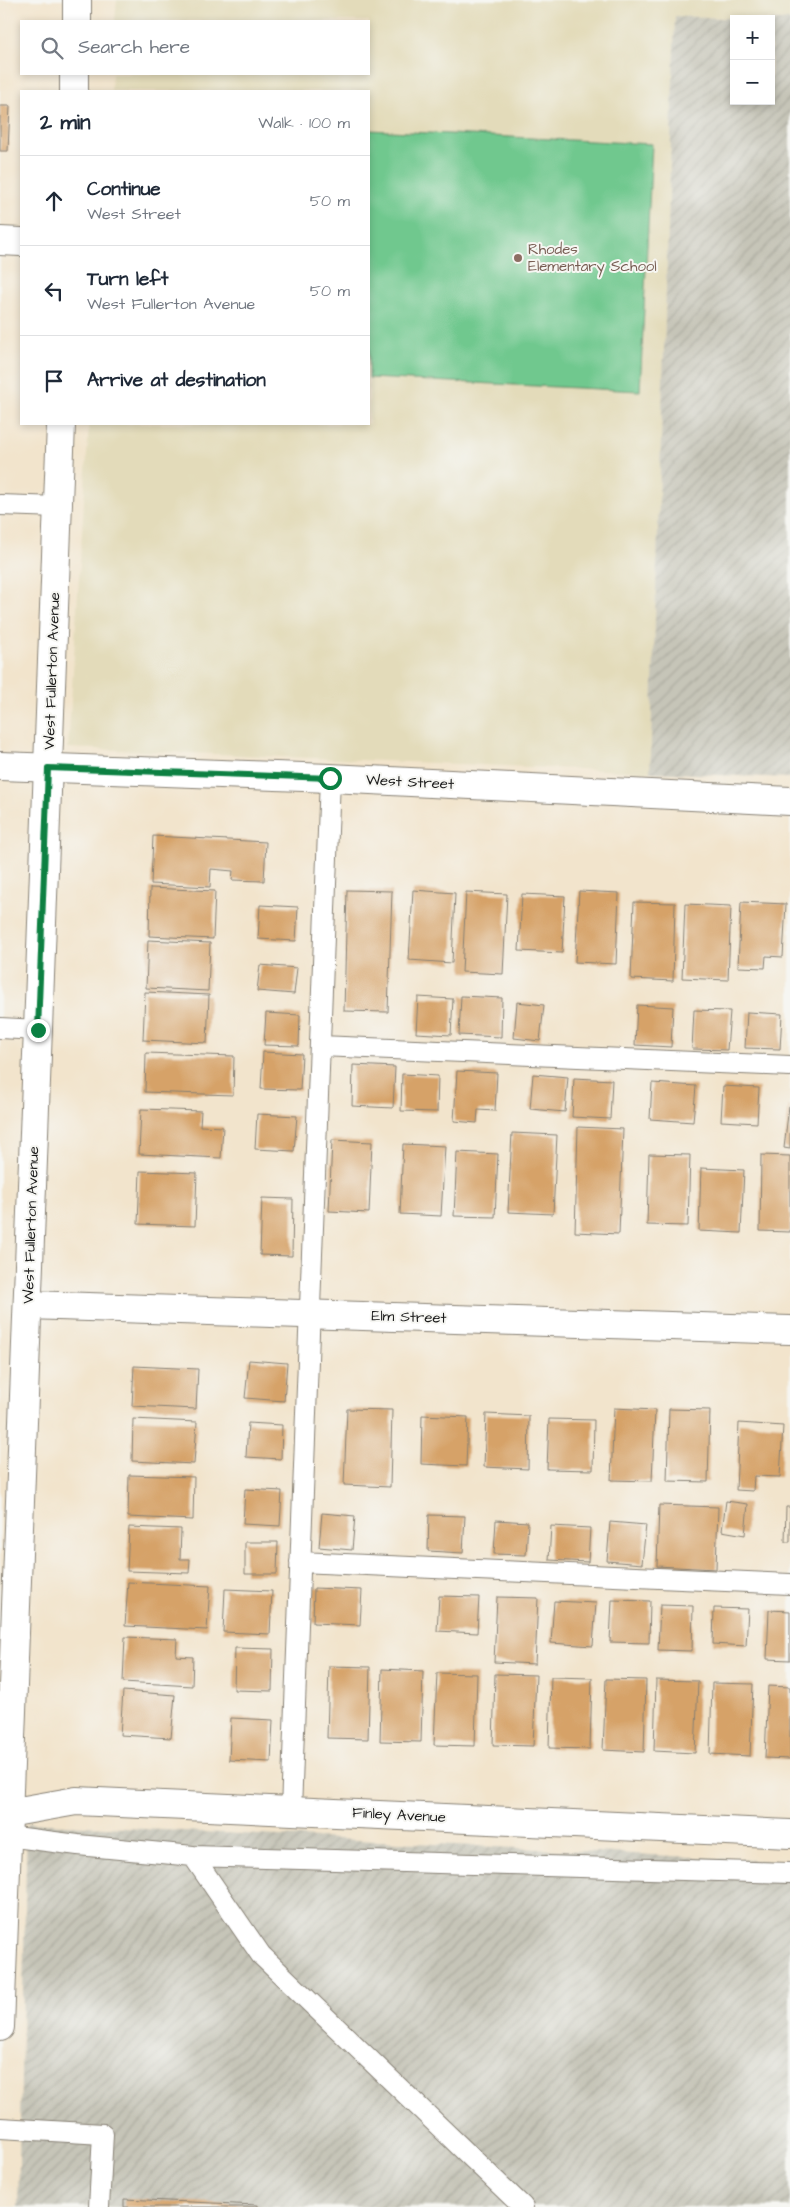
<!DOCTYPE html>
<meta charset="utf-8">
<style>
:root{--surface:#fff;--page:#f6f6f7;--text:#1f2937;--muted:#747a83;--line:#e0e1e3}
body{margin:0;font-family:"Architects Daughter",sans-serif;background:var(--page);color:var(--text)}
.controls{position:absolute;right:15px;top:15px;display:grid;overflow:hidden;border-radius:0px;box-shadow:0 2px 8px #0003}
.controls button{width:45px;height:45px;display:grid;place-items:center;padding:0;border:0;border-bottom:1px solid var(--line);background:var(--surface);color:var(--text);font:25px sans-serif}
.stop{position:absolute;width:15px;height:15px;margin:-11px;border:4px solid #0b8043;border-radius:50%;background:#fff}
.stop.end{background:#0b8043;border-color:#fff;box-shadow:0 1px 5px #0008}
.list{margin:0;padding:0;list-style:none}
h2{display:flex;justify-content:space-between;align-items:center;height:65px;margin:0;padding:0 20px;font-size:21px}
h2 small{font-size:16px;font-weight:400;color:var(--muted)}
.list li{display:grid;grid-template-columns:32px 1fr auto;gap:15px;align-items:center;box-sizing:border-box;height:90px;padding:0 20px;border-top:1px solid var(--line)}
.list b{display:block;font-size:19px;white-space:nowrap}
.list p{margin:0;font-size:16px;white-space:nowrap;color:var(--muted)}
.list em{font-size:16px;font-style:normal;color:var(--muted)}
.icon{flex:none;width:28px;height:28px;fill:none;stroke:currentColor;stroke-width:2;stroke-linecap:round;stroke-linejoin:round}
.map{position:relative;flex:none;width:790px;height:2207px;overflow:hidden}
.search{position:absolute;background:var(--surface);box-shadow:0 2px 8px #0003;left:20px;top:20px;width:350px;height:55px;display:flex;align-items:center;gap:12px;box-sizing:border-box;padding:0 18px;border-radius:0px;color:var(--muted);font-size:19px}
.panel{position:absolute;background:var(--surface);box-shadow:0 2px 8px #0003;left:20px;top:90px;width:350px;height:335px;border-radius:0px}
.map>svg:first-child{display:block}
</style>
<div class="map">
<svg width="790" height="2207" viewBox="0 0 790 2207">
<defs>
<pattern id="industrial-furrows" width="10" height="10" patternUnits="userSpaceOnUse" patternTransform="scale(1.25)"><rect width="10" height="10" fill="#c6c5b8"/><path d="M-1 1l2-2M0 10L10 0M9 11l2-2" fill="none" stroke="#aaa99e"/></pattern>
</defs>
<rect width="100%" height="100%" fill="#f6f6f2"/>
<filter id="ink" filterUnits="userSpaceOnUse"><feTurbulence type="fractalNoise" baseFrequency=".02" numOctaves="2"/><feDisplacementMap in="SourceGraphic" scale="10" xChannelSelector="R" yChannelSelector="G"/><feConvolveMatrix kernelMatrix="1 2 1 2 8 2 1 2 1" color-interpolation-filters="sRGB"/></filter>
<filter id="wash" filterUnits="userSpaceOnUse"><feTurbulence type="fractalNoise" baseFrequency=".0096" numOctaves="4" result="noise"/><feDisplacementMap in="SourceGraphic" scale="20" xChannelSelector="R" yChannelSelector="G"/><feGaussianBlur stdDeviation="1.12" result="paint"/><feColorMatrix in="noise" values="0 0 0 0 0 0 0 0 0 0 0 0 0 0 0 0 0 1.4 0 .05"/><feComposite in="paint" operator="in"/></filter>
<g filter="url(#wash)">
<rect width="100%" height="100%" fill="#f2e4cc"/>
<!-- built -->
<path fill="#e3dbba" d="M117,0H790V20L675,16L650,772L68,748L89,424H369V91H111L112,74H369V21H115Z"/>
<!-- industrial -->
<path fill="url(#industrial-furrows)" d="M675,16L750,19H734V101H771V20H790V778L650,772Z
M27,1823L790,1862V2207H18Z"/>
<!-- pitch -->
<path fill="#70c88e" stroke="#467255" d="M369,130L652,144L640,391L369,378Z"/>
<g id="blocks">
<!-- building -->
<path fill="#d6a268" d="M0,106H10L8,151H0Z
M153,836L266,842L264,881L232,880L233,871L211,869L210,887L151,884Z
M150,888L215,891L213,939L149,936Z
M347,890L392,891L388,1012L344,1011Z
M413,890L455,893L452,963L409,960Z
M579,891L619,893L616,964L575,962Z
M466,892L507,894L503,974L462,972Z
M522,894L565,896L562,953L519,951Z
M634,902L675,903L673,981L631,979Z
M741,902L786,904L783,957L766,956L765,968L738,967Z
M685,904L731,906L728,980L682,978Z
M260,905L298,907L296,941L258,939Z
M148,940L210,943L208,991L146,988Z
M260,965L297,968L294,994L257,991Z
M145,992L209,995L207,1043L143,1040Z
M461,996L502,998L501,1037L459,1035Z
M418,997L453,999L451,1035L416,1033Z
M517,1002L544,1005L540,1041L514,1038Z
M637,1005L673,1007L671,1047L635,1045Z
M694,1010L730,1011L727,1050L692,1049Z
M747,1012L782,1014L780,1049L745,1048Z
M266,1013L300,1015L299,1046L264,1045Z
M263,1052L302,1054L300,1090L261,1089Z
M146,1053L234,1056L233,1095L145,1092Z
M353,1065L395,1067L393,1108L352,1106Z
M457,1071L497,1073L495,1111L478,1110L477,1123L454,1121Z
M402,1074L438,1076L437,1112L401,1111Z
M533,1074L568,1077L565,1112L530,1109Z
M574,1078L612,1080L610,1119L572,1117Z
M652,1083L696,1086L693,1122L650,1119Z
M723,1086L759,1088L757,1123L721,1121Z
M789,1106H790V1149L784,1148Z
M141,1109L201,1111L200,1126L223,1127L221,1158L139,1154Z
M257,1114L297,1116L294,1151L255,1149Z
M578,1127L623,1129L619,1234L575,1232Z
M512,1133L557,1135L553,1214L508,1212Z
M332,1140L372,1142L369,1213L329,1211Z
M403,1144L445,1146L441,1216L400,1214Z
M457,1152L498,1154L495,1217L454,1216Z
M649,1154L690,1155L688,1226L647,1225Z
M761,1155L790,1156V1232L760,1231Z
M701,1168L744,1170L741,1233L699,1231Z
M140,1171L197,1173L195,1226L138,1224Z
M262,1198L293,1199L292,1256L260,1255Z
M249,1360L287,1363L284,1401L245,1398Z
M134,1366L198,1369L196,1409L132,1406Z
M614,1408L655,1410L652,1481L611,1480Z
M347,1409L392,1410L390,1487L344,1485Z
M669,1409L710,1410L708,1482L667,1481Z
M486,1414L529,1416L528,1469L484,1467Z
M422,1415L468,1417L466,1466L421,1464Z
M133,1419L197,1422L194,1464L132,1461Z
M549,1419L594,1420L593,1470L547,1469Z
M248,1423L282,1425L281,1459L246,1457Z
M739,1423L783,1426L780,1477L754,1476L753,1491L736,1490Z
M129,1475L194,1477L193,1520L128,1517Z
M245,1489L282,1491L280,1526L243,1524Z
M726,1501L748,1504L745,1535L722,1531Z
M659,1505L718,1507L716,1569L657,1566Z
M786,1507H790V1542H785Z
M322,1513L355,1516L352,1550L319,1547Z
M429,1515L465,1516L463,1553L428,1551Z
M496,1520L528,1522L526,1555L494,1554Z
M610,1522L646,1525L642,1564L607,1561Z
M551,1526L590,1528L588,1562L549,1560Z
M129,1527L181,1529L180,1559H190L189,1573L127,1571Z
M245,1542H278L277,1574H245Z
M128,1582L210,1586L207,1630L125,1626Z
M314,1588L362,1590L360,1625L313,1623Z
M225,1589L272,1591L270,1634L223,1632Z
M439,1596L479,1597L477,1633L437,1631Z
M497,1597L538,1598L535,1664L494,1662Z
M612,1600L650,1601L649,1643L610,1642Z
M554,1601L596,1603L593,1646L551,1643Z
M660,1605L693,1606L692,1651L658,1650Z
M714,1608L748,1609L746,1646L713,1644Z
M769,1610L790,1611V1660L767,1659Z
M125,1637L177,1639L176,1656L193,1657L192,1686L123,1682Z
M235,1648L273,1649L272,1691L234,1690Z
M329,1666L370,1667L368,1739L327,1738Z
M382,1669L423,1671L421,1742L380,1741Z
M437,1673L477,1674L475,1746L434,1745Z
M495,1674L536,1675L533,1746L493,1745Z
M551,1677L592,1678L590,1749L549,1748Z
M606,1679L646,1680L644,1752L603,1750Z
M656,1680L698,1681L695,1753L654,1751Z
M712,1683L753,1684L750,1756L710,1754Z
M768,1686L790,1687V1759L765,1758Z
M123,1691L175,1695L171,1738L120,1735Z
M231,1718L273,1720L271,1762L229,1760Z
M124,2199L257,2205V2207H124Z"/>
</g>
</g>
<g filter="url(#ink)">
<use href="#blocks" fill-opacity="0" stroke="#878074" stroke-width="1"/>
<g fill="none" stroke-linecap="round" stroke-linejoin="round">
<defs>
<path id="service" d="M0,505L58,507
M0,1028L38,1030
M320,1046L790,1066
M300,1562L790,1584
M291,1810L330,778
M7,1836L78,1845L193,1856L261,1955L523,2207
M193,1856L790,1873
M0,2128L103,2134L99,2207"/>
<path id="minor" d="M0,241L21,242
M0,766L330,778L790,801
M28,1305L790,1330
M0,1813H8L76,1801L790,1834"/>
<path id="tertiary" d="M77,21V0
M74,91V74
M0,2027L61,424"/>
</defs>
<!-- service casing -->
<use href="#service" stroke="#878074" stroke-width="22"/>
<!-- minor casing -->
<use href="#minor" stroke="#878074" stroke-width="30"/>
<!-- tertiary casing -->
<use href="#tertiary" stroke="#878074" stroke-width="30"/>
<!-- service -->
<use href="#service" stroke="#fff" stroke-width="20"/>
<!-- minor -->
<use href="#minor" stroke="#fff" stroke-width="28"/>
<!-- tertiary -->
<use href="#tertiary" stroke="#fff" stroke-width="28"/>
</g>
</g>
<g fill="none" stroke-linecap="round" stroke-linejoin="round" filter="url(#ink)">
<!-- route -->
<path stroke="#0b8043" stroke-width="6" d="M38,1030L48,768L330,778"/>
</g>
<!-- markers -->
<circle fill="#8d6e63" stroke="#f6f6f2" stroke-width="2" cx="518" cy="258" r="5"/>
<g text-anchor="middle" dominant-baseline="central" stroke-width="4" stroke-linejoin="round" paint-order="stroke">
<!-- education labels -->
<g font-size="15" fill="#785e54" stroke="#f6f6f2" text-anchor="start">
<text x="528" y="249">Rhodes<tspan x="528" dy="17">Elementary School</tspan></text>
</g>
<!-- street labels -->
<g font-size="15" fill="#1c1c1c" stroke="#f6f6f2">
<text transform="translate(52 671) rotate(-88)">West Fullerton Avenue</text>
<text transform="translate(410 782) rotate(3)">West Street</text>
<text transform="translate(31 1225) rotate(-88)">West Fullerton Avenue</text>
<text transform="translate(409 1317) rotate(2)">Elm Street</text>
<text transform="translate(399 1815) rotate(3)">Finley Avenue</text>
</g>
</g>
</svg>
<div class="controls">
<button>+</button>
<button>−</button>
</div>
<div class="stop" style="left:330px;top:778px"></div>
<div class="stop end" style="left:38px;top:1030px"></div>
<div class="search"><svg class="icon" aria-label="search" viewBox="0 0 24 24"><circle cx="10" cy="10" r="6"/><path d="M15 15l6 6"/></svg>Search here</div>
<section class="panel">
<h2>2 min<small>Walk · 100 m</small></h2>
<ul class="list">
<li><svg class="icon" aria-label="ahead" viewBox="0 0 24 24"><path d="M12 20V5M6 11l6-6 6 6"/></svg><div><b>Continue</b><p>West Street</p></div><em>50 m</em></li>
<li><svg class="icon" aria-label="left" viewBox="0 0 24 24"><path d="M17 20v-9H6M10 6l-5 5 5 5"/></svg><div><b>Turn left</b><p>West Fullerton Avenue</p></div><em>50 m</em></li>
<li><svg class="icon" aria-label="arrive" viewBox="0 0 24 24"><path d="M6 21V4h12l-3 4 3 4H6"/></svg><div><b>Arrive at destination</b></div></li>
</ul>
</section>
</div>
